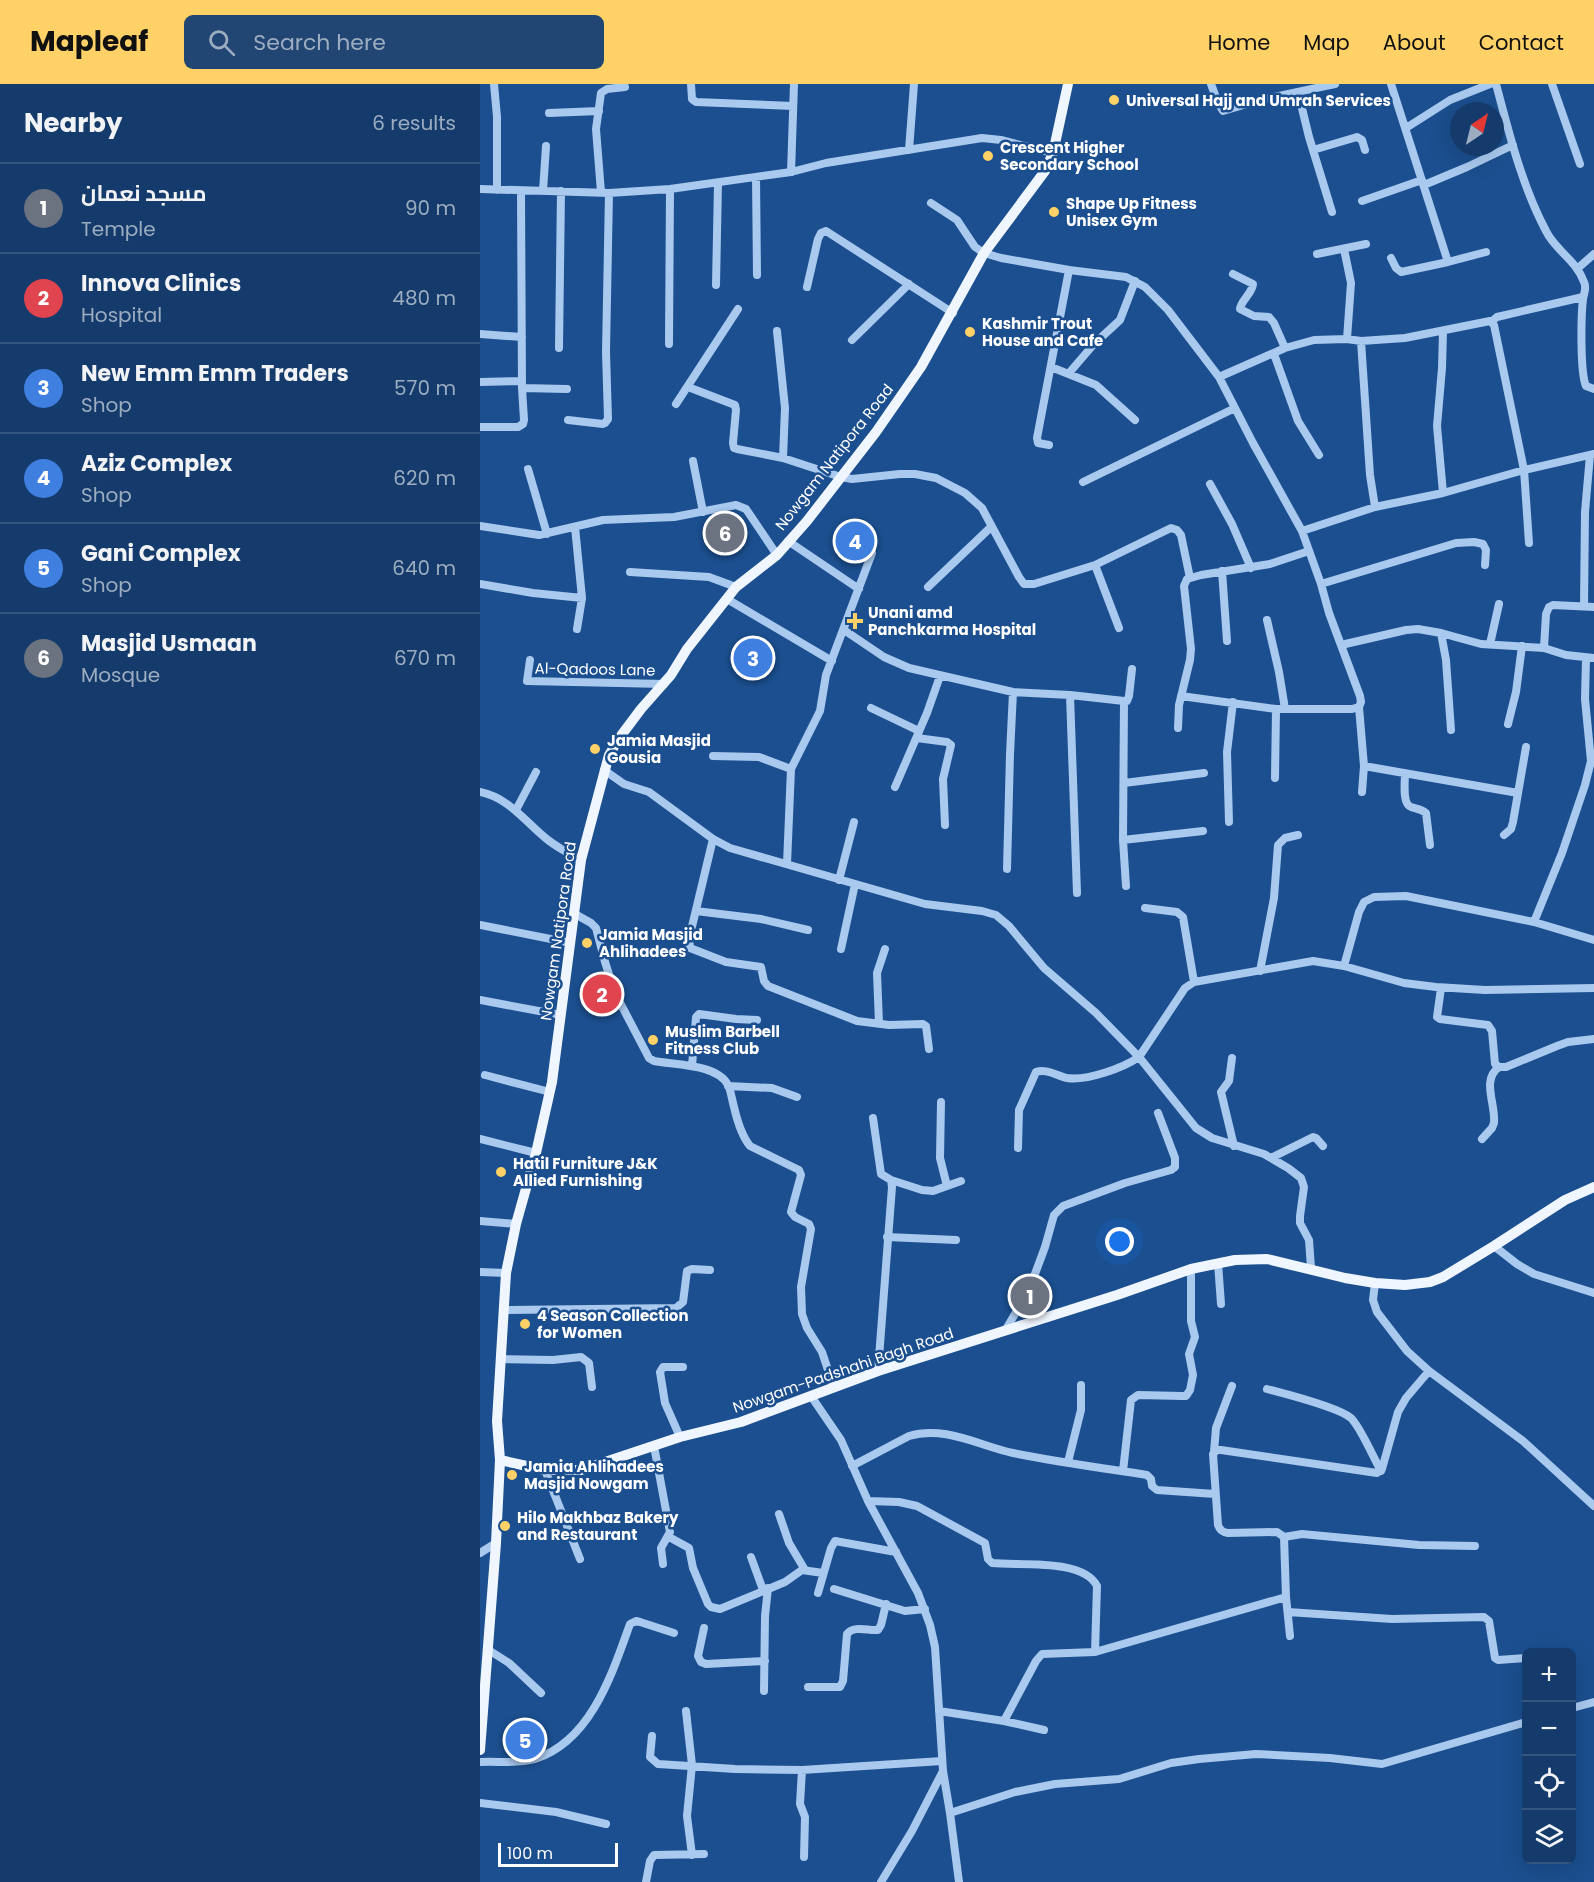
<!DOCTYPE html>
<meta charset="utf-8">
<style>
:root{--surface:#143b6b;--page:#214673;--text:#f1f3f6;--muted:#9dadc1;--line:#33557e;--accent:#ffd166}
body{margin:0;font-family:Poppins,Cairo,sans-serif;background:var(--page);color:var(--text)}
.controls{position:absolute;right:18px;bottom:18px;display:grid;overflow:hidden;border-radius:9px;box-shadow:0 6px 24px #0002}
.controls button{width:54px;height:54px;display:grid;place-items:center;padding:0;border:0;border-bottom:2px solid var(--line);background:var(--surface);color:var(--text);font:30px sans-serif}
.compass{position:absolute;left:970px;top:18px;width:54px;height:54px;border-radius:50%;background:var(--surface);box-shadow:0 6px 24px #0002;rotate:35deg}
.scale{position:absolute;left:18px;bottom:15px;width:120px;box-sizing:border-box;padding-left:6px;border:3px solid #fff;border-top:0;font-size:16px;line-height:21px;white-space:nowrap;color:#fff;-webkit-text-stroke:4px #1b4f8f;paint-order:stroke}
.you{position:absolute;left:640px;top:1158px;width:21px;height:21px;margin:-15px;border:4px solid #fff;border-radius:50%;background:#1a73e8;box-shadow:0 0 0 9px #1a73e833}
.badge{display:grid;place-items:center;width:39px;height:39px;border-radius:50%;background:var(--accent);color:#fff;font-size:20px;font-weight:700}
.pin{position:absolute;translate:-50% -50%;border:3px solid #fff;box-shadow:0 2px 6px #0006}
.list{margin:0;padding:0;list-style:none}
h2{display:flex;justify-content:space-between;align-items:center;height:78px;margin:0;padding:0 24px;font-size:26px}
h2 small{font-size:20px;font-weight:400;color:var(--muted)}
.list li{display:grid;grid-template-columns:39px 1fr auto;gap:18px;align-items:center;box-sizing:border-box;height:90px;padding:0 24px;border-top:2px solid var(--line)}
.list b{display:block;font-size:22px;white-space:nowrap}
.list p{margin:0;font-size:20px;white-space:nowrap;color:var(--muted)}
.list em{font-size:20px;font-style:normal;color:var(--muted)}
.icon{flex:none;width:33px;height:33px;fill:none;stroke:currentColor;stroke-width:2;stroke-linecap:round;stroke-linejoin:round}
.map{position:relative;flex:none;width:1114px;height:1798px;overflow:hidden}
header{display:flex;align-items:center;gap:36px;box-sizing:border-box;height:84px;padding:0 30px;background:var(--accent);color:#111}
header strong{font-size:28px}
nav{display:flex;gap:33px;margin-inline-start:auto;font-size:21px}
.search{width:420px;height:54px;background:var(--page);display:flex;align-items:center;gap:15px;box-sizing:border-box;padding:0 21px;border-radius:9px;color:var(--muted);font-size:22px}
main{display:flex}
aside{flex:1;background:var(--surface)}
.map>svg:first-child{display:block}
</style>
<header>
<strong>Mapleaf</strong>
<div class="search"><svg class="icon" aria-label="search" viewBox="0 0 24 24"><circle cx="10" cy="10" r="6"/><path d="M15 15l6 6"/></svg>Search here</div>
<nav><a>Home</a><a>Map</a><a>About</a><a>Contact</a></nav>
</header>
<main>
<aside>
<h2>Nearby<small>6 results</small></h2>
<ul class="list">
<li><span class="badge" style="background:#6b7280">1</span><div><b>مسجد نعمان</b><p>Temple</p></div><em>90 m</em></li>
<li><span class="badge" style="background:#e0444e">2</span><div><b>Innova Clinics</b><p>Hospital</p></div><em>480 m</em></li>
<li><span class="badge" style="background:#3f7fe0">3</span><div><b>New Emm Emm Traders</b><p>Shop</p></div><em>570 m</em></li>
<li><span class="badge" style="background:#3f7fe0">4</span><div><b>Aziz Complex</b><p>Shop</p></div><em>620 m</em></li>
<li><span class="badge" style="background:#3f7fe0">5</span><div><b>Gani Complex</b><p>Shop</p></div><em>640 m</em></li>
<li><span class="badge" style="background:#6b7280">6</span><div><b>Masjid Usmaan</b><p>Mosque</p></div><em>670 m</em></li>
</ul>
</aside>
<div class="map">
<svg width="1114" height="1798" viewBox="0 0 1114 1798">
<rect width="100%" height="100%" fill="#1b4f8f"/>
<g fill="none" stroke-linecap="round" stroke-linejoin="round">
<!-- minor -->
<path stroke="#a9c9ee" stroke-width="8" d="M14,0L17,33V106
M211,0L212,15L216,18L313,22
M731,0L738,19L743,27L784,15L855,0
M911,0L968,178
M1016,0C1029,49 1042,102 1066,147C1075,166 1097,177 1104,198C1107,204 1104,209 1103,215C1101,231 1100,289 1106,302L1114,305
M1072,0L1100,80
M818,8L829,53L852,128
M69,29L119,27
M926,44L970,16L1010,0
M429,66L434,0
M833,66L877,53L882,56L885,66
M311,88L314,0
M276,93L277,191
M944,101L987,83L1033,61
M0,105L129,109L190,105L311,88L346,79L502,54L521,56L573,69
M63,107L66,62
M121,108L116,45L121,9L127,5L145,3
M882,117L942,96
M451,119L477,136L495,163L504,169L521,174L589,186L646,193L665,203L688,226L739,293L773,359L822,447L841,500L849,529L880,612L881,618L879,623L872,625H796L701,612
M864,165L871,199L867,255
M837,170L886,160
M911,174L916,184L921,188L968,178L1006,168
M1097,185L1114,170
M753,190L773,200C772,210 761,216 760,225L774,232L789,233L794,239L805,264
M236,201L238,99
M327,203L338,155L341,149L346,147L473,229
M1011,238L1017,233L1103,213
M297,247L305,324L303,374
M0,250L42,253
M372,256L429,200
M881,257L890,391L895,423
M189,260L190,105
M79,264L81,107
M794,270L818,337L839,371
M571,283L616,301L655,336
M589,289L614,260L640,236L655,197
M739,293L805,264L834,256L867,255L881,257L925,254L1010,237L1014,241L1044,386L1049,459
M0,298L42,297
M208,303L255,321L256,326L253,359L254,364L257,365L303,374L361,393L372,395L420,390H435L456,394L485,409L502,424L539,493L544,500H554L615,481L691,444L697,446L701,451L710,494
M42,304L87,305
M196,320L258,225
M88,336L123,340L125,339L128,335L126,268L129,109
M0,343H38L43,340L44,336L42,304L41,108
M569,361L558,359L557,354L589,186
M213,377L223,428
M48,385L67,450
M603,398L755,324
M730,400L752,440L771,484
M963,409L957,342L962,284L963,248
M0,442L59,451L123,436L194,433L256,421L266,425L297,471
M95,443L102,514L97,545
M822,447L895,423L963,409L1044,386L1114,370
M308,457L379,505
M615,481L639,544
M742,487L747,557
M150,488L229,493L256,503
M0,500L53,509L102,514
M841,500L976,459L994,458L1003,460L1006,466L1005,481
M448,503L511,443
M247,515L352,577
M1104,522L1105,428L1110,371
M787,536L799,588L805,625
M364,546L404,573L429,584L533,608L590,611L644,617H647L649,612L652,585
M961,549L966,576L971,646
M1010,560L1019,520
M861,561L926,546L938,545L961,549L1001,560L1064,564L1086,571L1114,574
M1064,564L1066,530L1069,523L1073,521L1114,523
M50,576L47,597L184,600
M590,611L597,809
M644,617L643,756L646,802
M879,623L884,682L882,708
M391,624L439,647
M1028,640L1036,608L1042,562
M698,644L699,621L710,576L711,565L704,502L707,495L721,491L790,480L829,467
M437,654L467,658L471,661L463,695L465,741
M233,672L279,673L311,685
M884,682L1038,709
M124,686L144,700L169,708L233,755L250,764L445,820L502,827L516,831L529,842L564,884L616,929L659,973L716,1044L732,1054L784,1070L808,1084L821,1094L824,1103L820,1132V1139L829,1156L831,1184
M925,689C925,698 922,720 931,723C937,725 941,725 946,729L950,761
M795,694L796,625
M644,699L724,689
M415,703L447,629L460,592
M0,708C30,714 46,739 68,756C78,764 90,770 101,776
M36,726L56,688
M749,738L747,668L753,618
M1024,751L1031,745L1033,738L1046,663
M233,755L209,855L210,864L246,878L281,883L284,897L288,902L377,937L409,941L443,940L446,942L449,965
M643,756L723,747
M307,780L311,685L340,627L346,591L392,469
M527,785L530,670L533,608
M359,796L374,738
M665,824L697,828L703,833L714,898
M216,827L281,835L328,846
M95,830L111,839L116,844L125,878L135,909L169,974L174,977C195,981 237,980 248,1001C251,1007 252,1016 254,1023C257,1036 261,1051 270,1062L319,1086L321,1091L311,1128L315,1133L329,1140L331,1145L321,1203L322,1230L327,1244L342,1268L354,1304
M1054,838L1082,769L1105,701L1111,677L1105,615L1106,574
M0,841L91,859
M361,865L375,800
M864,882L879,828L884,818L894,813L926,812L1054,838L1114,856
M780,887L794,814L798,761L805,754L818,751
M961,904L957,933L960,935L1008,941L1012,947L1015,980L1019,983H1026L1077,962L1088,958L1114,955
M0,916L80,931
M399,939L397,889L405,865
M752,974L749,997L741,1008L754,1062
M212,982L216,933L219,930L256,935L277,936
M5,991L70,1008
M248,1002L292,1004L317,1013
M461,1018L460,1074L467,1102
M393,1034L401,1090L411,1096L412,1103L398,1287
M0,1055L56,1069
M1002,1055L1012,1044L1014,1039C1016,1020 1001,996 1019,983
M538,1064L539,1026L556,988C566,984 577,992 587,994C607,997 643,984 659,973L705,904L714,898L833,877L864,882L924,899L956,903L1005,906L1114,904
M791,1074L833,1053L836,1054L843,1062
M411,1096L442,1106L453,1107L481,1097
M0,1137L36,1140
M407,1153L476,1156
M1014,1162L1037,1180L1054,1190L1114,1209
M738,1179L741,1220
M0,1188L26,1189
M895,1199L893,1216L897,1228L927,1267L949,1287L1043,1357L1114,1422
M23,1226L196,1224L203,1218L207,1187L212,1185L230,1186
M525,1247L549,1206L565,1163L574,1131L583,1122L645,1099L691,1086L695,1083V1074L678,1029
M20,1275L73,1276L101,1273L109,1279L112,1303
M787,1305C806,1310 858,1323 871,1334C881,1344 893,1373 901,1387
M331,1312L361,1356L388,1417L438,1509L450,1541L455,1563L463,1687L470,1729L479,1798
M200,1353L185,1319L180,1288L183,1283H203
M174,1362L190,1448L181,1464L183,1480
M734,1368L736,1344L752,1302
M588,1378L601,1326V1301
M372,1382L429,1352C464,1341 500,1362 533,1369C577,1378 622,1384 667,1391L671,1395L672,1402L677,1406L735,1410
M65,1386L100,1475
M643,1387L651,1316L658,1311L702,1312H706L710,1306L713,1291L709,1270L715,1253L711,1237V1185
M388,1417L419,1418L437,1422L505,1459L508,1475L512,1479C539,1482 603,1474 617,1502L615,1568
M299,1430L309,1459L325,1486
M189,1453L209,1464L213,1484L228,1520L231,1523L240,1525L305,1498L322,1486L343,1489
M804,1453L822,1450L939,1461L995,1462
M0,1469L16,1459
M271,1473L283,1506
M354,1505L425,1527L445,1525
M338,1509L351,1464L355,1457L416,1468
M808,1528L912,1535L1004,1533L1009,1537L1015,1574L1018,1576L1046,1574
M224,1544L218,1572L221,1578L226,1580L285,1577
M810,1552L806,1513L804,1453L797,1448L748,1449C742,1448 740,1446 738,1441L733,1370L737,1366H741L897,1389L902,1385L918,1328L926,1314L949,1287
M7,1565L29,1579L61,1609
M328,1603H360L363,1597L367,1550C374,1541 388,1547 398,1546L401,1541L406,1520
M284,1607L285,1532L288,1504
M1092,1624L1114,1618
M206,1627L212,1681L207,1732L212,1771
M459,1627L524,1637L564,1646
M524,1637L556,1577L562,1570L615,1568L806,1513
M172,1652L170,1673L178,1680L255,1685L322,1686L462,1677
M0,1678C18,1677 38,1680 55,1675C111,1657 132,1590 150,1540L156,1537L160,1538L194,1549
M322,1686L320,1720L325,1733L324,1773
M0,1719L76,1728L126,1740
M470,1729L535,1708L575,1700L639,1695L691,1679L719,1675L776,1670L850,1674L902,1680L1046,1638
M166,1798L170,1777L174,1771L224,1770
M401,1798L432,1747L463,1687"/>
<!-- major -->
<path stroke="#f0f6ff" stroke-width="10" d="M20,1376L65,1386H101L200,1353L261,1338L398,1287L637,1211L711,1185L755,1176L787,1175L865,1194L895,1199L925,1201L950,1198L963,1193L1014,1162L1085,1116L1114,1103
M0,1666L16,1459L20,1376L17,1337L26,1189L36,1140L56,1069L72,998L101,776L129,671L140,653L161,625L191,591L207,565L256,503L297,471L327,437L396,348L441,283L504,169L565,87L573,69L588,0"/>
</g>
<!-- markers -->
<g fill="#ffd166" stroke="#1b4f8f" stroke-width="2">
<circle cx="634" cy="16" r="6"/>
<circle cx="508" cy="72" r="6"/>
<circle cx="574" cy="128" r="6"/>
<circle cx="490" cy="248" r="6"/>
<path d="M372 528h6v6h6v6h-6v6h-6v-6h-6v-6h6z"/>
<circle cx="115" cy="665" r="6"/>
<circle cx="107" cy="859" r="6"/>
<circle cx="173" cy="956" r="6"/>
<circle cx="21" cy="1088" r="6"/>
<circle cx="45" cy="1240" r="6"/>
<circle cx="32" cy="1391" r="6"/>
<circle cx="25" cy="1442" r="6"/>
</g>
<g text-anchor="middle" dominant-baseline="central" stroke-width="5" stroke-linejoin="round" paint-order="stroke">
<!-- poi labels -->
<g font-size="15" font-weight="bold" fill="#fff" stroke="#1b4f8f" text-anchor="start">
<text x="646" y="16">Universal Hajj and Umrah Services</text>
<text x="520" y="63">Crescent Higher<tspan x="520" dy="17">Secondary School</tspan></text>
<text x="586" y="119">Shape Up Fitness<tspan x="586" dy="17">Unisex Gym</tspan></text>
<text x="502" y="239">Kashmir Trout<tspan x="502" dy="17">House and Cafe</tspan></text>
<text x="388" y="528">Unani amd<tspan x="388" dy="17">Panchkarma Hospital</tspan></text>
<text x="127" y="656">Jamia Masjid<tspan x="127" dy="17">Gousia</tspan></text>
<text x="119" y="850">Jamia Masjid<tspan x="119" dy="17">Ahlihadees</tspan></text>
<text x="185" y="947">Muslim Barbell<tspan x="185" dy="17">Fitness Club</tspan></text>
<text x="33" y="1079">Hatil Furniture J&amp;K<tspan x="33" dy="17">Allied Furnishing</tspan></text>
<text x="57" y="1231">4 Season Collection<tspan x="57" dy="17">for Women</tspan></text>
<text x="44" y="1382">Jamia Ahlihadees<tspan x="44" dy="17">Masjid Nowgam</tspan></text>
<text x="37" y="1433">Hilo Makhbaz Bakery<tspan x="37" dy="17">and Restaurant</tspan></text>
</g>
<!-- street labels -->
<g font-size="15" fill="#fff" stroke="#1b4f8f">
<text transform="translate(354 373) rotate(-52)">Nowgam Natipora Road</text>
<text transform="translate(115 585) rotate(1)">Al-Qadoos Lane</text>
<text transform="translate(78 847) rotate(-82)">Nowgam Natipora Road</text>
<text transform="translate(363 1286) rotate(-19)">Nowgam-Padshahi Bagh Road</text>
</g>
</g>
</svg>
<div class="controls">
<button>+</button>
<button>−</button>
<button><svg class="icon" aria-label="locate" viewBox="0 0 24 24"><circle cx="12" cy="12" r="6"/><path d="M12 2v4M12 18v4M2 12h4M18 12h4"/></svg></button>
<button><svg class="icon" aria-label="layers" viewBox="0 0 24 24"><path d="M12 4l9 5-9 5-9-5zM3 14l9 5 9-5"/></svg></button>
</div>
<svg class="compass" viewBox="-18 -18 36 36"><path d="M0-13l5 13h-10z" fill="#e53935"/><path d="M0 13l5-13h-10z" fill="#9dadc1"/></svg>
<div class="scale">100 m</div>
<div class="you"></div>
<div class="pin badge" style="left:550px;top:1212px;background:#6b7280">1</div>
<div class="pin badge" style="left:122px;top:910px;background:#e0444e">2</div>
<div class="pin badge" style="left:273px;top:574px;background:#3f7fe0">3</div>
<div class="pin badge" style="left:375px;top:457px;background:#3f7fe0">4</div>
<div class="pin badge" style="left:45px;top:1656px;background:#3f7fe0">5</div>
<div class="pin badge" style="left:245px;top:449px;background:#6b7280">6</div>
</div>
</main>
